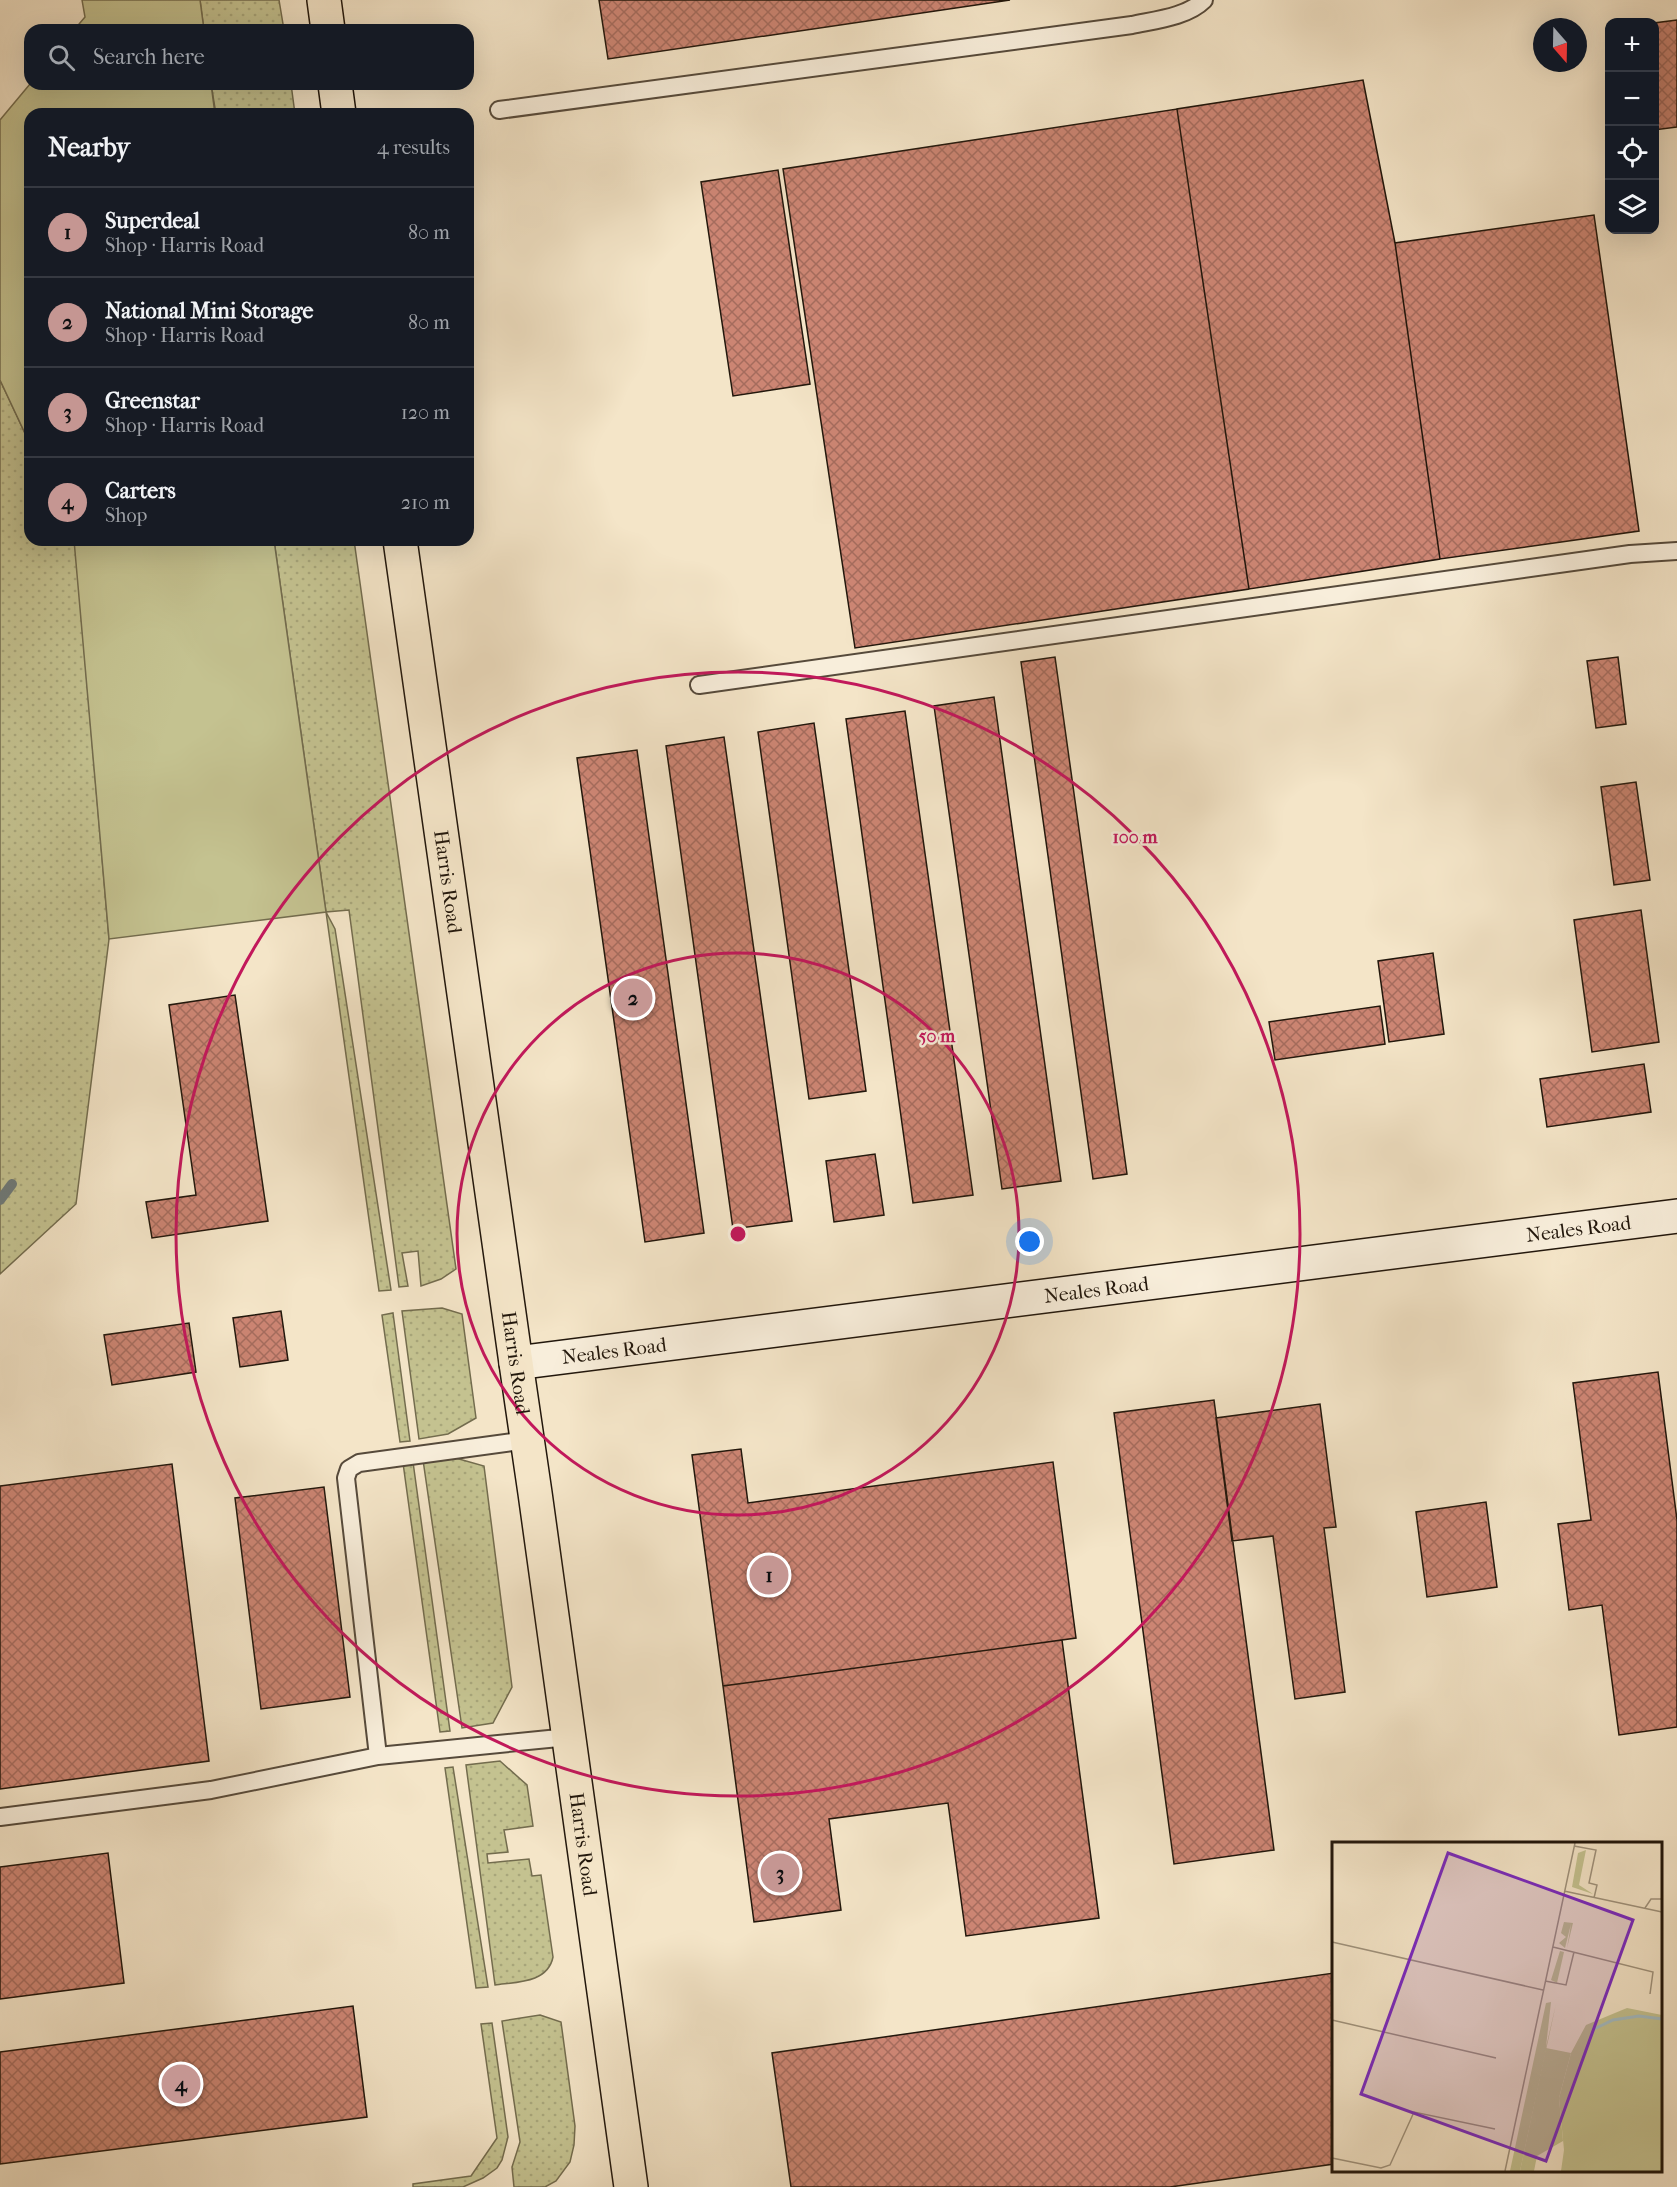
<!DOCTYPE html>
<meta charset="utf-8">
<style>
:root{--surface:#171b24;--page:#242831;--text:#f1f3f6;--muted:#9ea1a6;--line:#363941;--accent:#c59692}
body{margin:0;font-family:"IM FELL French Canon",serif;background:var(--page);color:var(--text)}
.controls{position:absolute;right:18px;top:18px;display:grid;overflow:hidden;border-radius:12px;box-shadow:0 6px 24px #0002}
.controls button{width:54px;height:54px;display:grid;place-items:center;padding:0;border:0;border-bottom:2px solid var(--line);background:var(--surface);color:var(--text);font:30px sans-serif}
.compass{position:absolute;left:1533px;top:18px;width:54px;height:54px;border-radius:50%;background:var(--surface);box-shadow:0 6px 24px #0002;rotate:160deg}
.you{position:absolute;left:1030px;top:1242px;width:21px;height:21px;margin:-15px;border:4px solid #fff;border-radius:50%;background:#1a73e8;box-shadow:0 0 0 9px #1a73e833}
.badge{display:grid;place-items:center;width:39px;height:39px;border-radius:50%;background:var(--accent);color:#111;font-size:20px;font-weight:700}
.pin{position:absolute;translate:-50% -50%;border:3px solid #fff;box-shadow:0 2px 6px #0006}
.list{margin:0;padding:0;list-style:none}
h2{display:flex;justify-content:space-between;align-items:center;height:78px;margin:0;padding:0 24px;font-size:26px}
h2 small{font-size:20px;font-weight:400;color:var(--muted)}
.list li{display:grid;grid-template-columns:39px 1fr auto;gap:18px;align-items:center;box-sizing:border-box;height:90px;padding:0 24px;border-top:2px solid var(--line)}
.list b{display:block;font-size:22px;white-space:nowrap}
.list p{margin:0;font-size:20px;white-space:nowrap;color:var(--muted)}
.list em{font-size:20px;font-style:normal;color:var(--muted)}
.icon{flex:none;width:33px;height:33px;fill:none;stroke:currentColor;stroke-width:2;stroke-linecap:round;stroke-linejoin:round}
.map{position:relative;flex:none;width:1677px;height:2187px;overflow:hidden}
.search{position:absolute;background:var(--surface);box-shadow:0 6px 24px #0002;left:24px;top:24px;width:450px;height:66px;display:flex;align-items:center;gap:15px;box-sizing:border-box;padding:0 21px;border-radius:18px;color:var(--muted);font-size:22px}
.panel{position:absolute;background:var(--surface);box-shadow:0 6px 24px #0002;left:24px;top:108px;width:450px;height:438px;border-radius:18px}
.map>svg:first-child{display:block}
</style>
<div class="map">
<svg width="1677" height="2187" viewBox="0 0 1677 2187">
<defs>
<pattern id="grass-dots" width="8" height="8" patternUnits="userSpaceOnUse" patternTransform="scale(1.5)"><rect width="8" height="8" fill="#c4c290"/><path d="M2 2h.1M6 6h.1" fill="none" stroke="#a8a67b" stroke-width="1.8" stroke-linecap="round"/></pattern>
<pattern id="building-cross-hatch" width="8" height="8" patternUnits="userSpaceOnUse" patternTransform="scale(1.5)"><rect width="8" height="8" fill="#cc8573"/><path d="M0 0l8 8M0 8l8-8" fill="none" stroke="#a56c5d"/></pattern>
</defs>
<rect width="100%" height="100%" fill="#f4e5c8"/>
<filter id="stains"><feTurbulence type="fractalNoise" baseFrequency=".00333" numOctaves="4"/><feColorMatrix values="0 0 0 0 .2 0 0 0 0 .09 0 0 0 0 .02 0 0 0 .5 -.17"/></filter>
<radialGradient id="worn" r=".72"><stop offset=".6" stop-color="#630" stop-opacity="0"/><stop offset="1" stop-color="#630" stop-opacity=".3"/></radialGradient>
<!-- grass -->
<path fill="url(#grass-dots)" stroke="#736c4e" stroke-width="1.5" d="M200,0H279L284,30H204Z
M211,84H291L295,114H216Z
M0,380L30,444V540H74L75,542L109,939L76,1204L0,1274Z
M274,540H354L456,1269L441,1279L421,1286L418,1251L402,1253L408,1286L399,1287L349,910L326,912L335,929L391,1290L379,1291Z
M442,1308L462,1314L476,1418L448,1434L419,1439L402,1311Z
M393,1313L410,1441L400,1442L382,1315Z
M452,1457L484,1466L512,1687L493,1723L462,1728L423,1460Z
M413,1462L450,1731L440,1732L403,1463Z
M500,1761L527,1785L533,1826L504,1830L508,1852L487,1854L488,1863L529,1859L532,1876L541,1875L553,1957C548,1983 516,1982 495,1985L466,1765Z
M453,1767L488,1987L476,1988L445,1768Z
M540,2015L561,2022L575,2126L574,2145L570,2162L556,2181L545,2187H514L512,2167L520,2142L502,2021Z
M492,2023L508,2137L502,2160L497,2168L483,2178L463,2187H413V2184L471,2176L497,2138L481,2024Z"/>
<!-- green -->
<path fill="#c4c290" stroke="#736c4e" stroke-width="1.5" d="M82,0H200L204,30H74L85,17Z
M30,84H211L215,114H30V444L0,380V120Z
M74,540H274L326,912L109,939Z"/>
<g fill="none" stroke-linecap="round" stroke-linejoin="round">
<!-- stream -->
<path stroke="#6f7a79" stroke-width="10" d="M0,1200L12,1184"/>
</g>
<!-- building -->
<path fill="url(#building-cross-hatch)" stroke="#22170c" stroke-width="1.5" d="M599,0H1010L608,59Z
M1677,20V127L1654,130V23Z
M1363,80L1395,243L1440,559L1249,589L1177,109Z
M1177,109L1249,589L855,648L783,169Z
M778,170L810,384L733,396L701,182Z
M1594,215L1639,531L1440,559L1395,243Z
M1055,657L1127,1174L1093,1179L1021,662Z
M1618,657L1626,724L1596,728L1587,661Z
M994,697L1061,1181L1002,1189L934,706Z
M905,711L973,1195L913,1203L846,719Z
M814,723L866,1091L809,1099L758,732Z
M724,737L792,1221L733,1229L666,746Z
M637,750L704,1233L645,1242L577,758Z
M1636,782L1650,880L1614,885L1601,787Z
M1641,910L1659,1042L1592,1052L1574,920Z
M1433,953L1444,1034L1389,1042L1378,961Z
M235,995L268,1221L152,1238L146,1202L196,1195L169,1005Z
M1380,1006L1385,1044L1275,1060L1269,1022Z
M1644,1064L1651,1112L1547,1127L1540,1079Z
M875,1154L884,1215L834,1222L826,1161Z
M281,1311L288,1360L240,1367L233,1318Z
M189,1323L196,1372L112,1385L104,1335Z
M1658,1372L1677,1520V1727L1619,1735L1602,1605L1569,1610L1558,1524L1591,1520L1573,1383Z
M1214,1400L1274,1850L1174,1864L1114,1413Z
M1320,1404L1336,1527L1324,1528L1345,1692L1295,1699L1273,1536L1232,1541L1216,1418Z
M741,1449L748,1503L1053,1462L1076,1638L723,1686L692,1455Z
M172,1464L209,1761L0,1789V1486Z
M324,1487L350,1697L261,1709L235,1498Z
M1486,1502L1497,1587L1427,1597L1416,1512Z
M1062,1640L1099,1918L966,1936L948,1803L829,1819L841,1910L754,1922L723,1686Z
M108,1853L124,1983L0,1999V1867Z
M1334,1973V2164L1170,2187H791L772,2053Z
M353,2006L367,2117L0,2164V2052Z"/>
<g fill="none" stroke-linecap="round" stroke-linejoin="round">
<defs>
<path id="lane" d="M499,110L1132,25C1155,20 1187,17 1204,0
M699,685L1630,554L1677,551
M378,1756L346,1478L349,1469L359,1463L527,1440
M0,1817L211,1790L378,1756L569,1737"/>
<g id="secondary">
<path id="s1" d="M516,1363L1677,1216"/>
</g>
<g id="primary">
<path d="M324,0L328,30"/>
<path d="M335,84L339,114"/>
<path id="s2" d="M400,540L516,1363L535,1493L631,2187"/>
</g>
</defs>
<!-- lane casing -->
<use href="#lane" stroke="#564a3b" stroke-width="20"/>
<!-- secondary casing -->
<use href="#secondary" stroke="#22170c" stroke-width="36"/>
<!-- primary casing -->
<use href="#primary" stroke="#22170c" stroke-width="36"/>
<!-- lane -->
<use href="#lane" stroke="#f8eedb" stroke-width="16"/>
<!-- secondary -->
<use href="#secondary" stroke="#f8eedb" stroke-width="33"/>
<!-- primary -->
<use href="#primary" stroke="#f4e5c8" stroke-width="33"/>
</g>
<!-- distance rings -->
<g fill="none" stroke="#c2185b" stroke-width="3">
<circle cx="738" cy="1234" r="281"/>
<circle cx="738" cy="1234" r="562"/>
</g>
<g text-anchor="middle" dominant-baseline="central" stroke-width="5" stroke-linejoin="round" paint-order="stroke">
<!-- street labels -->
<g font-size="20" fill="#22170c" stroke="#f8eedb">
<text stroke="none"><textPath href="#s2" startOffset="345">Harris Road</textPath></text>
<text stroke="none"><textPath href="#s1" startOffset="1071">Neales Road</textPath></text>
<text stroke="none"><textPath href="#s1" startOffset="585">Neales Road</textPath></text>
<text stroke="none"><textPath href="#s1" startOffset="99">Neales Road</textPath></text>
<text stroke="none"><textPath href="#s2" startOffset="831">Harris Road</textPath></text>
<text stroke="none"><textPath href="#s2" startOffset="1317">Harris Road</textPath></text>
</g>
</g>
<!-- overview -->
<g transform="translate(1332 1842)">
<rect width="330" height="330" fill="#f4e5c8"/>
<path d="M254,8L247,43L261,52L240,45L246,11ZM232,80L241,81L235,106L239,82L233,106L227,101L234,95L229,91ZM228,109L232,110L225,141L219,138ZM219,160L214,205L224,162L188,329H178L214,161ZM295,166L330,173V329H229L232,308L227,256L239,211L254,183Z" fill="#c4c290"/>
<path d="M214,206L239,211L227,256L231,299L205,314L202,329H188Z" fill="#c4c290"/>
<path fill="none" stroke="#a3bcc2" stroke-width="3" d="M260,188L281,178L307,174L330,177"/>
<path fill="none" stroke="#a0937d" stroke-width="1.5" d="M242,4L264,8L257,41L265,43L262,56M232,49L330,70M313,66L319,57H330M0,100L211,148M221,105L321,130L318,152M213,139L234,143L242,110M0,178L164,216M0,316L49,326L58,323L82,270L163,287M173,329L243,1"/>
<path fill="#7b2cbf" fill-opacity="0.15" stroke="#7b2cbf" stroke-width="3" d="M116,11L301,78L214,319L29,252Z"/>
<rect width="330" height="330" fill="none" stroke="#22170c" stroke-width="3"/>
</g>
<circle cx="738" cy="1234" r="9" fill="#c2185b" stroke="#f8eedb" stroke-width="3"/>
<g font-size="18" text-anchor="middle" font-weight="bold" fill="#c2185b" stroke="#f8eedb" stroke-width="5" stroke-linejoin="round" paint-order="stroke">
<text x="1135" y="843">100 m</text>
<text x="937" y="1042">50 m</text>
</g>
<rect width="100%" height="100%" filter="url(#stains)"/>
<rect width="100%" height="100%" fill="url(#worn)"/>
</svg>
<div class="controls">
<button>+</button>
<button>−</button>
<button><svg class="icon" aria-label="locate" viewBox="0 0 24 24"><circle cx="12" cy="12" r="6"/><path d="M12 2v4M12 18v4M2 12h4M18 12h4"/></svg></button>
<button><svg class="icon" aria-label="layers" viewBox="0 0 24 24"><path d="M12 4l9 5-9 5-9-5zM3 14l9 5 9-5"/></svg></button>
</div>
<svg class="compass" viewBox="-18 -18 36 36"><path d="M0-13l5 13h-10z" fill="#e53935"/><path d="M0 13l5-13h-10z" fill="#9ea1a6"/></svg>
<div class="you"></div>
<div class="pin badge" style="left:769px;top:1575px">1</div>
<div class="pin badge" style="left:633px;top:998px">2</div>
<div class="pin badge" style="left:780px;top:1873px">3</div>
<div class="pin badge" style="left:181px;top:2084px">4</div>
<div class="search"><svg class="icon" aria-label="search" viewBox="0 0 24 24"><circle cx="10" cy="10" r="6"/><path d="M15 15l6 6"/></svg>Search here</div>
<section class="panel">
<h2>Nearby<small>4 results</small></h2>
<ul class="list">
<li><span class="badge">1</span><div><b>Superdeal</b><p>Shop · Harris Road</p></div><em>80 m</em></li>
<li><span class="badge">2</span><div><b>National Mini Storage</b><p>Shop · Harris Road</p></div><em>80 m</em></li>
<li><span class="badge">3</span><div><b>Greenstar</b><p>Shop · Harris Road</p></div><em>120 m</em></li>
<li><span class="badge">4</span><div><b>Carters</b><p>Shop</p></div><em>210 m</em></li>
</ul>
</section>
</div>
